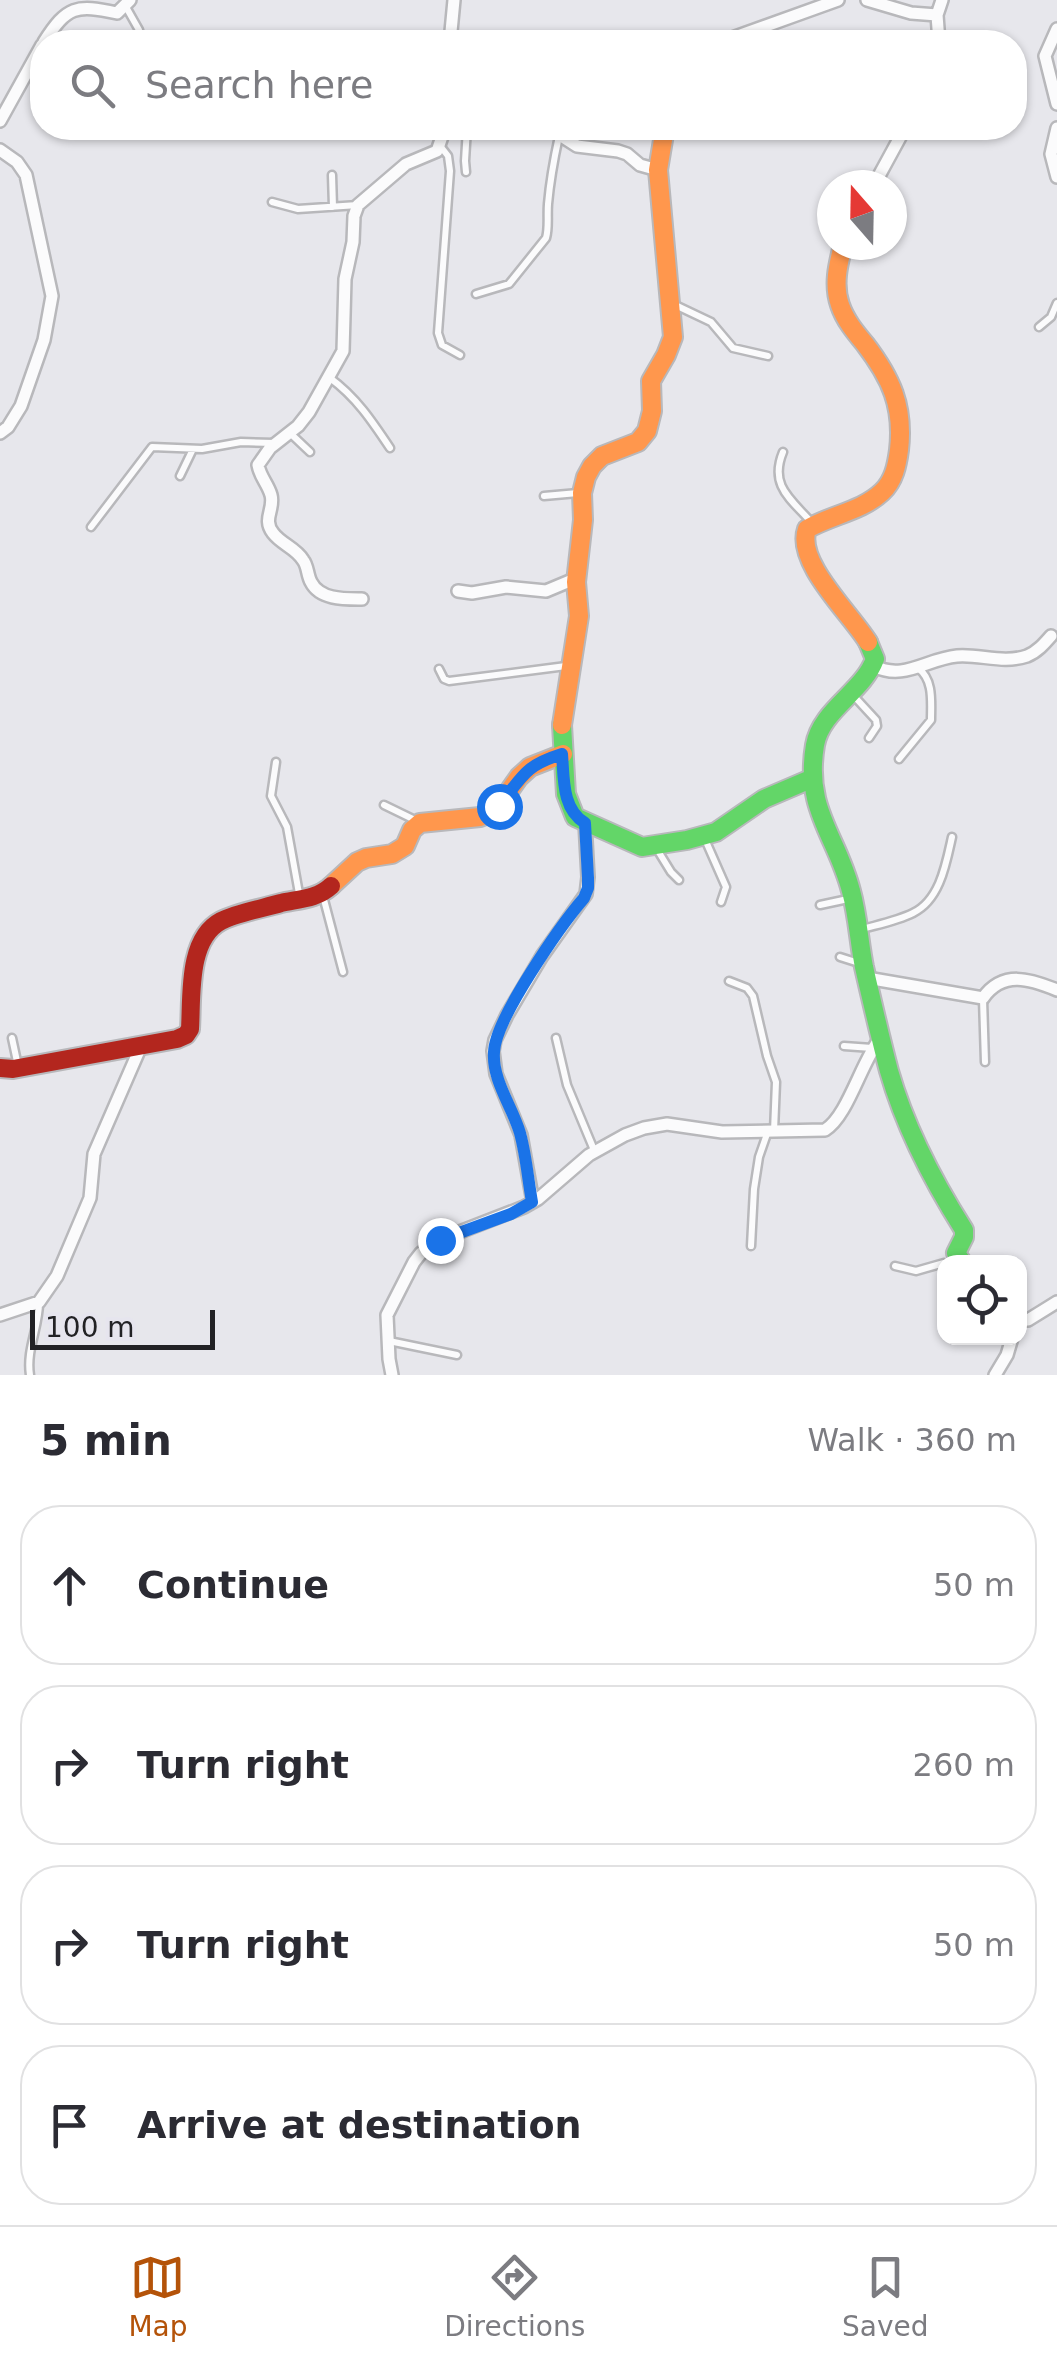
<!DOCTYPE html>
<meta charset="utf-8">
<style>
:root{--surface:#fff;--page:#f7f7f7;--text:#2b2b33;--muted:#7c7c81;--line:#e1e1e2;--accent:#b45309}
body{margin:0;font-family:"DejaVu Sans",sans-serif;background:var(--page);color:var(--text)}
.controls{position:absolute;right:30px;bottom:30px;display:grid;overflow:hidden;border-radius:20px;box-shadow:0 2px 8px #0004}
.controls button{width:90px;height:90px;display:grid;place-items:center;padding:0;border:0;border-bottom:2px solid var(--line);background:var(--surface);color:var(--text);font:50px sans-serif}
.compass{position:absolute;left:817px;top:170px;width:90px;height:90px;border-radius:50%;background:var(--surface);box-shadow:0 2px 8px #0004;rotate:340deg}
.scale{position:absolute;left:30px;bottom:25px;width:185px;box-sizing:border-box;padding-left:10px;border:5px solid #222225;border-top:0;font-size:28px;line-height:35px;white-space:nowrap;color:#222225;-webkit-text-stroke:8px #e6e5ee;paint-order:stroke}
.stop{position:absolute;width:30px;height:30px;margin:-22px;border:8px solid #1a73e8;border-radius:50%;background:#fff}
.stop.end{background:#1a73e8;border-color:#fff;box-shadow:0 2px 10px #0008}
.list{margin:0;padding:0;list-style:none}
h2{display:flex;justify-content:space-between;align-items:center;height:130px;margin:0;padding:0 40px;font-size:42px}
h2 small{font-size:32px;font-weight:400;color:var(--muted)}
.list li{display:grid;grid-template-columns:65px 1fr auto;gap:30px;align-items:center;box-sizing:border-box;height:160px;margin:0 20px 20px;padding:0 20px;border:2px solid var(--line);border-radius:40px}
.list b{display:block;font-size:38px;white-space:nowrap}
.list em{font-size:32px;font-style:normal;color:var(--muted)}
.icon{flex:none;width:55px;height:55px;fill:none;stroke:currentColor;stroke-width:2;stroke-linecap:round;stroke-linejoin:round}
.map{position:relative;flex:none;width:1057px;height:1375px;overflow:hidden}
.search{position:absolute;background:var(--surface);box-shadow:0 2px 8px #0004;left:30px;right:30px;top:30px;height:110px;display:flex;align-items:center;gap:25px;box-sizing:border-box;padding:0 35px;border-radius:40px;color:var(--muted);font-size:38px}
.sheet{height:850px;background:var(--surface)}
nav{display:flex;justify-content:space-around;align-items:center;box-sizing:border-box;height:140px;border-top:2px solid var(--line);background:var(--surface);font-size:28px;color:var(--muted)}
nav a{display:grid;justify-items:center;gap:5px}
nav .on{color:var(--accent)}
.map>svg:first-child{display:block}
</style>
<div class="map">
<svg width="1057" height="1375" viewBox="0 0 1057 1375">
<rect width="100%" height="100%" fill="#e7e7ec"/>
<g fill="none" stroke-linecap="round" stroke-linejoin="round">
<defs>
<path id="lane" d="M126,7L139,30L142,42
M31,67L42,82
M77,128L102,130
M441,147L448,156L450,171L438,333L442,345L460,355
M466,172L465,161L467,128
M332,175L333,207
M272,202L298,209L358,205
M476,294L509,284L546,238C549,228 547,216 548,204C550,181 554,159 559,136
M671,303L711,322L733,348L768,356
M1039,327L1051,317L1057,303
M330,378C356,397 372,421 390,448
M291,434L310,452
M783,452C769,486 791,499 812,523
M180,476L193,449
M544,496L578,493
M91,527L152,447L202,449L241,442L274,443
M439,669L444,679L449,681L566,666
M852,694L876,720L877,726L869,738
M899,759L931,720C931,702 934,680 918,668
M276,762L271,796L287,827L300,899
M384,805L419,822
M704,837L726,887L721,902
M655,846L671,872L679,880
M323,896L343,972
M820,905L848,899
M859,930C876,925 897,921 913,913C940,900 946,864 952,837
M840,957L862,964
M729,981L747,988L753,996L767,1056L776,1082L774,1131
M983,999L985,1062
M12,1038L18,1066
M556,1038L567,1085L594,1150
M844,1046L872,1048
M751,1246L754,1189L759,1157L768,1131
M895,1266L916,1271L944,1263
M389,1341L457,1355
M30,1375C26,1350 39,1327 39,1303"/>
<path id="street" d="M867,0L911,13L937,15
M1057,29L1045,56L1057,104
M44,42C67,6 76,4 117,13L130,0
M450,42L454,0
M721,42L838,0
M939,42L937,15L942,0
M0,121L42,45
M549,128L577,146L618,151L627,154L640,165L658,170
M1057,128L1051,154L1057,177
M0,150L17,162L26,175L52,296L44,340L21,406L8,427L0,433
M874,185L905,128
M458,591L472,593L506,587L546,591L577,578
M362,599C345,599 320,600 311,582C307,575 308,566 303,560C296,548 281,544 273,533C262,519 275,509 271,495C268,484 260,477 258,465L270,448L298,426L309,412L343,351L345,279L353,242L354,216L358,205L406,164L437,151L445,128
M874,666C904,681 926,659 957,656C980,654 1003,664 1027,656C1037,652 1044,644 1051,636
M867,978L983,998C1003,970 1030,979 1057,990
M533,1202L521,1135L496,1074L493,1051L495,1040L507,1015L542,956L586,894L588,877L585,823
M0,1315L39,1302L57,1276L90,1198L94,1154L141,1046
M1020,1320H1028L1057,1302
M392,1375L389,1359L387,1315L414,1262L421,1253L439,1240L524,1207L538,1199L589,1155L625,1135L644,1128L667,1124L722,1132L825,1130C848,1116 861,1062 881,1037
M995,1375L1007,1355L1012,1338"/>
<path id="fast" d="M868,642L875,659C863,692 821,710 815,745C804,810 837,836 851,891C858,916 859,942 864,967C872,1002 880,1037 889,1071C905,1127 933,1181 964,1230V1237L956,1253L962,1262
M562,725L566,794L575,817L642,847L687,840L716,832L764,799L813,778"/>
<path id="slow" d="M843,245C838,265 833,285 840,305C845,320 855,332 865,344C891,378 904,406 899,450C897,465 894,481 882,492C862,511 831,515 807,529C795,562 851,614 868,642
M562,725L579,616L576,582L583,520L582,493L586,477L592,466L602,456L638,442L647,431L652,411L651,381L666,355L673,337L658,170L665,128
M331,886L357,862L366,858L392,854L405,846L412,830L420,823L480,817L495,811L519,777L530,767L563,754"/>
<path id="jam" d="M0,1068L13,1069L177,1039L186,1035L190,1029C192,997 187,939 221,921C236,913 264,908 281,903C299,899 317,899 331,886"/>
</defs>
<!-- lane casing -->
<use href="#lane" stroke="#b8b8bb" stroke-width="11"/>
<!-- street casing -->
<use href="#street" stroke="#b8b8bb" stroke-width="16"/>
<!-- fast casing -->
<use href="#fast" stroke="#b8b8bb" stroke-width="22"/>
<!-- slow casing -->
<use href="#slow" stroke="#b8b8bb" stroke-width="22"/>
<!-- jam casing -->
<use href="#jam" stroke="#b8b8bb" stroke-width="22"/>
<!-- lane -->
<use href="#lane" stroke="#fbfbfc" stroke-width="6"/>
<!-- street -->
<use href="#street" stroke="#fbfbfc" stroke-width="11"/>
<!-- fast -->
<use href="#fast" stroke="#63d668" stroke-width="18"/>
<!-- slow -->
<use href="#slow" stroke="#ff974d" stroke-width="18"/>
<!-- jam -->
<use href="#jam" stroke="#b3261e" stroke-width="18"/>
</g>
<g fill="none" stroke-linecap="round" stroke-linejoin="round">
<!-- route -->
<path stroke="#1a73e8" stroke-width="12" d="M440,1240L511,1214L532,1202C528,1179 526,1155 520,1133C512,1106 492,1080 494,1052C495,1019 561,925 584,898L588,888V878L585,823C562,809 564,779 562,754C524,766 523,776 499,806"/>
</g>
</svg>
<div class="controls">
<button><svg class="icon" aria-label="locate" viewBox="0 0 24 24"><circle cx="12" cy="12" r="6"/><path d="M12 2v4M12 18v4M2 12h4M18 12h4"/></svg></button>
</div>
<svg class="compass" viewBox="-18 -18 36 36"><path d="M0-13l5 13h-10z" fill="#e53935"/><path d="M0 13l5-13h-10z" fill="#7c7c81"/></svg>
<div class="scale">100 m</div>
<div class="stop" style="left:499px;top:806px"></div>
<div class="stop end" style="left:440px;top:1240px"></div>
<div class="search"><svg class="icon" aria-label="search" viewBox="0 0 24 24"><circle cx="10" cy="10" r="6"/><path d="M15 15l6 6"/></svg>Search here</div>
</div>
<section class="sheet">
<h2>5 min<small>Walk · 360 m</small></h2>
<ul class="list">
<li><svg class="icon" aria-label="ahead" viewBox="0 0 24 24"><path d="M12 20V5M6 11l6-6 6 6"/></svg><div><b>Continue</b></div><em>50 m</em></li>
<li><svg class="icon" aria-label="right" viewBox="0 0 24 24"><path d="M7 20v-9h11M14 6l5 5-5 5"/></svg><div><b>Turn right</b></div><em>260 m</em></li>
<li><svg class="icon" aria-label="right" viewBox="0 0 24 24"><path d="M7 20v-9h11M14 6l5 5-5 5"/></svg><div><b>Turn right</b></div><em>50 m</em></li>
<li><svg class="icon" aria-label="arrive" viewBox="0 0 24 24"><path d="M6 21V4h12l-3 4 3 4H6"/></svg><div><b>Arrive at destination</b></div></li>
</ul>
</section>
<nav>
<a class="on"><svg class="icon" aria-label="map" viewBox="0 0 24 24"><path d="M3 6l6-2 6 2 6-2v14l-6 2-6-2-6 2zM9 4v14M15 6v14"/></svg>Map</a>
<a><svg class="icon" aria-label="directions" viewBox="0 0 24 24"><path d="M12 3l9 9-9 9-9-9zM9 14v-3h6M13 9l2 2-2 2"/></svg>Directions</a>
<a><svg class="icon" aria-label="saved" viewBox="0 0 24 24"><path d="M7 4h10v16l-5-4-5 4z"/></svg>Saved</a>
</nav>
